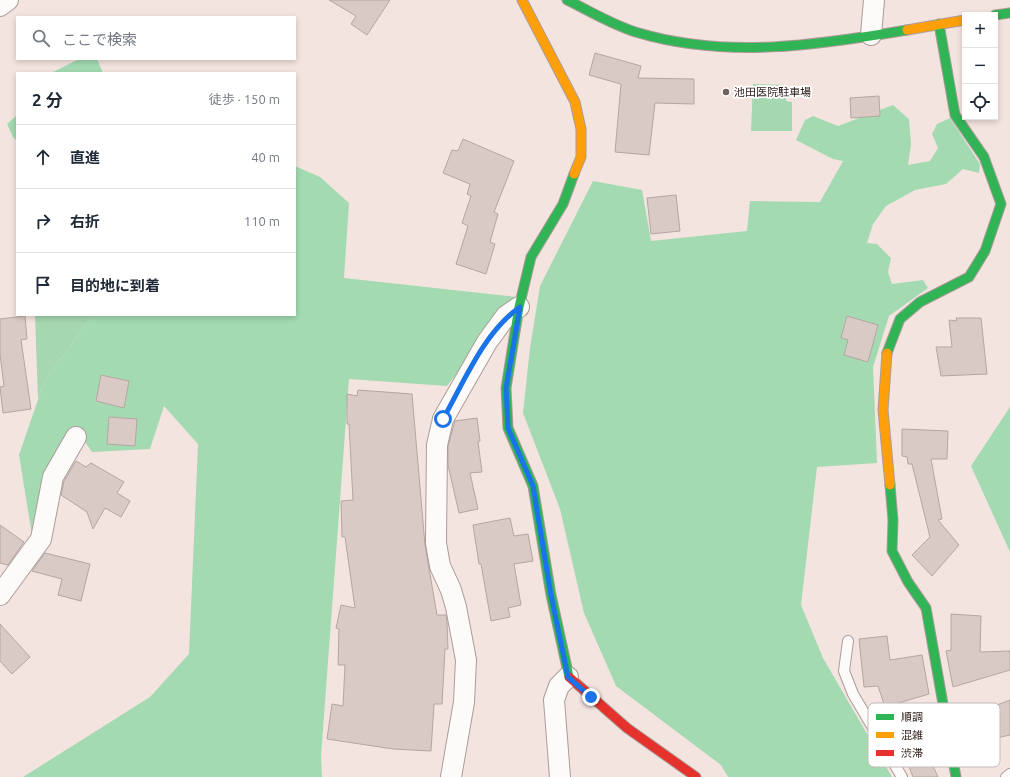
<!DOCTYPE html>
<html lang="ja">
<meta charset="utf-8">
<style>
:root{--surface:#fff;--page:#f6f6f7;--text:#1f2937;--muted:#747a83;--line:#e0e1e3}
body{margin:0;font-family:Ubuntu,"Noto Sans JP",sans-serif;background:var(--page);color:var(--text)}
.controls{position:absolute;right:12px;top:12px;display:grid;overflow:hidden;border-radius:0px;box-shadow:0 2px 6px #0003}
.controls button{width:36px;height:36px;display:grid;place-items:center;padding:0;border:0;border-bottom:1px solid var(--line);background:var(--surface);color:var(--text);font:20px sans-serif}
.stop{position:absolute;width:12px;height:12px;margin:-9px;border:3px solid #1a73e8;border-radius:50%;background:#fff}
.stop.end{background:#1a73e8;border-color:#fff;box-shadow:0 1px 4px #0008}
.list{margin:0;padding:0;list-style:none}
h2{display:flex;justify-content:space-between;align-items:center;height:52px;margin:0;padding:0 16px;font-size:17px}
h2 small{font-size:13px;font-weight:400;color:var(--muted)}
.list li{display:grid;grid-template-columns:26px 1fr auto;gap:12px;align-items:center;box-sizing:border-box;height:64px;padding:0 16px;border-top:1px solid var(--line)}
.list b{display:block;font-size:15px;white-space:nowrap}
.list em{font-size:13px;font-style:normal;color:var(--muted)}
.icon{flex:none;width:22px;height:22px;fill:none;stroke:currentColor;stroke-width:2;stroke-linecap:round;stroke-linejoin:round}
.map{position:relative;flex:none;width:1010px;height:777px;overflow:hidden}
.search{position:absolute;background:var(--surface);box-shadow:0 2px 6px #0003;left:16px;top:16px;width:280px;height:44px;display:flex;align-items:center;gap:10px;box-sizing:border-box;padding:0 14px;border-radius:0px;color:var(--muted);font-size:15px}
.panel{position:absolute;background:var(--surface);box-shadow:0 2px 6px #0003;left:16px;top:72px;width:280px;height:244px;border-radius:0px}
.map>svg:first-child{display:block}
</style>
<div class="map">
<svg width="1010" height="777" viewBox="0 0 1010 777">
<rect width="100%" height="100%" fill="#f4e4e0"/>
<!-- green -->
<path fill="#a5d7b0" d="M753,84L786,85V101L792,102V131H751Z
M35,315H93L44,382L38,399Z"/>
<!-- forest -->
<path fill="#a3dab1" d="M79,59H97L103,73H51Z
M893,105L909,119L911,144L908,165L930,161L938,148L932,134L937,124L950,118L980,164L979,173L963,169L946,184L915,190L886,206L873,224L867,243L877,244L891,258L888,272L892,284L923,280L928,288L889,316L873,367L877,463L817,467L801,605L823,658L892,777H728L721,765L616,686L584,613L560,509L523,413L530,348L540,286L593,181L642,190L651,241L747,231L750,201L820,202L843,161L833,159L796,140L805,120L813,116L838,126Z
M17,115V141L13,137L7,124Z
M295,166L320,177L349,203L344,278L516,297L447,386L349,379L321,756L322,777H23L150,697L189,654L198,444L164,406L150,449L92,452L75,428L33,541L19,455L44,382L93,315H295Z
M1010,407V552L971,466Z"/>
<!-- building -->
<path fill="#dacac6" stroke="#b5a6a2" d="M329,0H390L367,35L351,24L356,16Z
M595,53L641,66L638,78L694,79V104L655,103L649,155L615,152L621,84L589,75Z
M879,96L880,116L851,118L850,98Z
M463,139L514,161L494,212L498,214L490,242L495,244L486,274L456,264L468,226L462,223L471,196L467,194L470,184L443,173L452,150L458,151Z
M676,195L680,231L651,234L647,198Z
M25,316L27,339L21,340L31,409L3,413L0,387L4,386L0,354V319Z
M847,316L878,325L868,362L844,355L848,340L841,338Z
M956,318H981L987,374L941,376L936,347H952L949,320L957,321Z
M101,375L129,381L124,408L96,401Z
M358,390L412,394L425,545L437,615H446L447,622L448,649H445L442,704H434L431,751L393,749L327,739L332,704L343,706L345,665H338L339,629L336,628L341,605L355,608L345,537H342L341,501L353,500L349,424H347V394L357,396Z
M109,417L137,419L135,446L107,444Z
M477,418L480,441L478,442L482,472L470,473L478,509L459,513L448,465V446L455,421Z
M902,429L948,431L947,459H931L942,519L938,520L959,545L932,576L912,555L930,537L912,464H908L907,457L902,456Z
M76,461L86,467L91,463L124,482L117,493L130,501L121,517L105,508L93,529L87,512L61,495L64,481Z
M510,518L514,536L528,534L533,561L514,564L521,605L508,608L510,617L491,621L481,564H479L473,525Z
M0,525L24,542L8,565L0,563Z
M45,553L90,564L81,601L58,595L62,579L32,571Z
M951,614L981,616L980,652L1010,651V670L953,687L946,651L951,650Z
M0,624L30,657L12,674L0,661Z
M887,636L890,660L922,655L929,694L885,707L878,686L864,687L859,639Z
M1010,700V735L978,742L981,756L965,759L958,720Z
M935,728L941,764L933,766L938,777H913L900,742Z"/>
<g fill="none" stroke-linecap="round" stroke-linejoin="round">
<defs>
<path id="lane" d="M848,641L844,671L853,694L902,777
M1006,777L1010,774"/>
<path id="street" d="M0,6L8,0
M871,35L874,0
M0,595L41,539L53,477L76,437
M451,777L464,702L466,660L456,607L451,590L440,566L436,543L437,445L443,419L487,342L506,316L519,307
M560,777L554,700L559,686L568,677"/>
<path id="fast" d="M567,0C590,11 614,26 639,33C727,59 819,45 907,30
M995,15L1010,13
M887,353L900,319L920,302L969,277L985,251L1001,204L984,157L955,115L939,24
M890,485L893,520L892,551L908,582L926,608L956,777
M569,677L551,595L533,486L508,428L506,388L519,307L531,257L563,204L574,174"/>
<path id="slow" d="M522,0L575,102L581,129V157L574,174
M907,30L965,20
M887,353L883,410L890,485"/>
<path id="jam" d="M569,677L627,728L696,777"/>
</defs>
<!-- lane casing -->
<use href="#lane" stroke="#ab9c98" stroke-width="12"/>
<!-- street casing -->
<use href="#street" stroke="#ab9c98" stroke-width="22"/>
<!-- fast casing -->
<use href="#fast" stroke="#ab9c98" stroke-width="11"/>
<!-- slow casing -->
<use href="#slow" stroke="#ab9c98" stroke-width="11"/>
<!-- jam casing -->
<use href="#jam" stroke="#ab9c98" stroke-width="11"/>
<!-- lane -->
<use href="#lane" stroke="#fdfbfa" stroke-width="10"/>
<!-- street -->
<use href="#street" stroke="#fdfbfa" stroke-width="20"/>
<!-- fast -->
<use href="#fast" stroke="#30b455" stroke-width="9"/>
<!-- slow -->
<use href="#slow" stroke="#ff9f0a" stroke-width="9"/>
<!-- jam -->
<use href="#jam" stroke="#e5322d" stroke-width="9"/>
</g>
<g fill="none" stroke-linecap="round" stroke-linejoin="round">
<!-- route -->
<path stroke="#1a73e8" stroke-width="5" d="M443,419C464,382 484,332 520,307L506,388L508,428L533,486L551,595L568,677L591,697"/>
</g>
<!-- markers -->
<circle fill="#73625e" stroke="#fff" stroke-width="1.5" cx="726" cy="92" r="4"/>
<g text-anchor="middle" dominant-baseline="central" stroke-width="3.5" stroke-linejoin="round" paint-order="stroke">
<!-- poi labels -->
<g font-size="11" fill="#2d1c18" stroke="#fff" text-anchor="start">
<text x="734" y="92">池田医院駐車場</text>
</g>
</g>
<!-- legend -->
<rect x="868" y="703" width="132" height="64" rx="6" fill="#fff" stroke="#c0bbba" stroke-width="1"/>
<rect x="876" y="714" width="18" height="6" fill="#30b455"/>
<rect x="876" y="732" width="18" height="6" fill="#ff9f0a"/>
<rect x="876" y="750" width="18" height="6" fill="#e5322d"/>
<g font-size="11" fill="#2d1c18">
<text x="901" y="721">順調</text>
<text x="901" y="739">混雑</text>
<text x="901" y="757">渋滞</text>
</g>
</svg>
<div class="controls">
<button>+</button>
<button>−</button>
<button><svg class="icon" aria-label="locate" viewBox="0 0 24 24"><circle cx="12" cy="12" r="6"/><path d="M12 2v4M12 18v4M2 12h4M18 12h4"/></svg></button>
</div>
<div class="stop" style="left:443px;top:419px"></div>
<div class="stop end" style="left:591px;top:697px"></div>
<div class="search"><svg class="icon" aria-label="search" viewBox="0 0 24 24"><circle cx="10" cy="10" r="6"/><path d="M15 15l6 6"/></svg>ここで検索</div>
<section class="panel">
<h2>2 分<small>徒歩 · 150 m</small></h2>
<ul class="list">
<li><svg class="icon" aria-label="ahead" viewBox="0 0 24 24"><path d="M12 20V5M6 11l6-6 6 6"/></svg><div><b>直進</b></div><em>40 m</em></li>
<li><svg class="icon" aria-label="right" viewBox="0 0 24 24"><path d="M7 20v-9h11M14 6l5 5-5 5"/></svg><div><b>右折</b></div><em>110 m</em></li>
<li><svg class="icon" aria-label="arrive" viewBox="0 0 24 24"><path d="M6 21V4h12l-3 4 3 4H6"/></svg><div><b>目的地に到着</b></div></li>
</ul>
</section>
</div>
